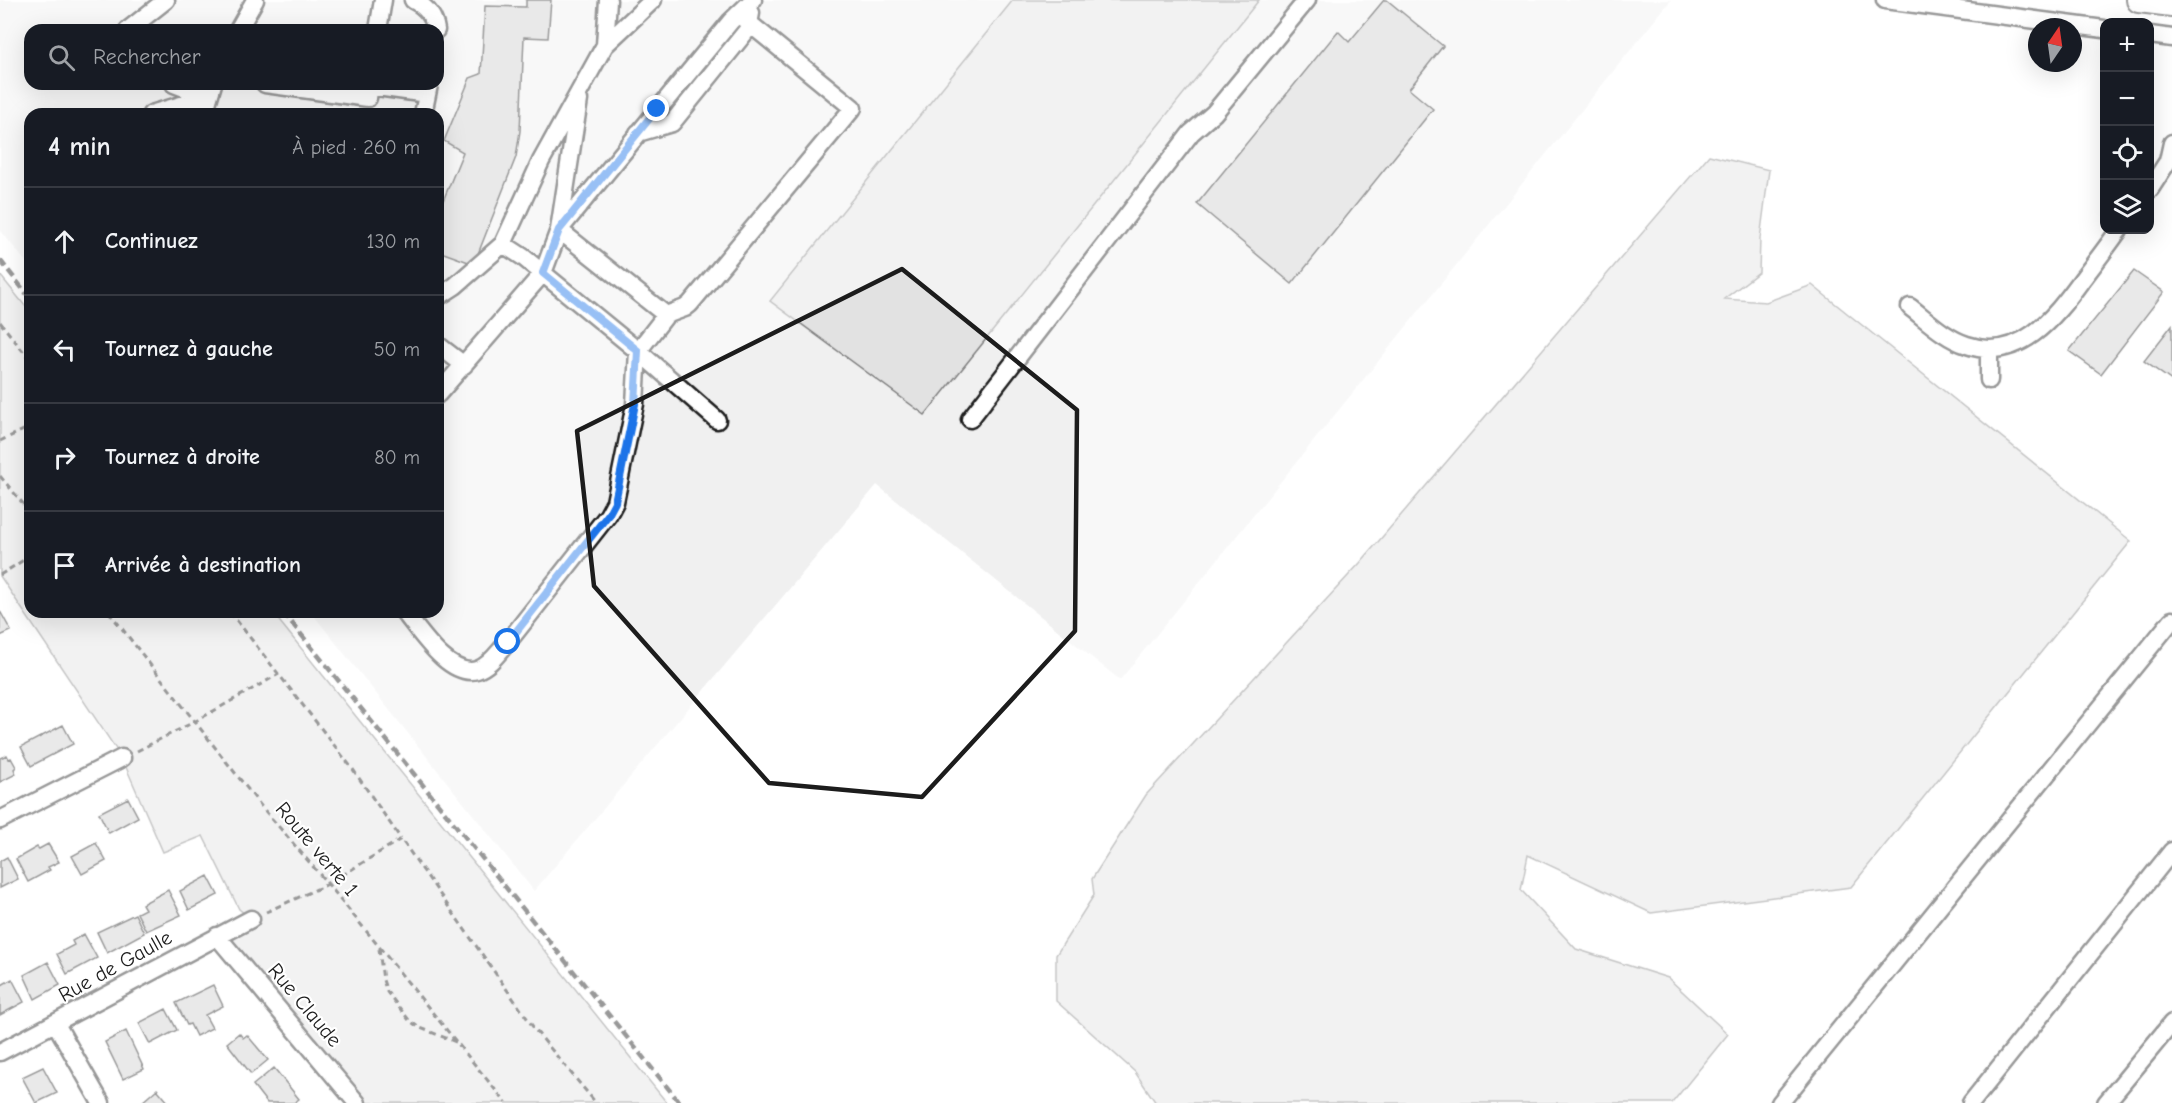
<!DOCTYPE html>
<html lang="fr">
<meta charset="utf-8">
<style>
:root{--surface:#171b24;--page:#242831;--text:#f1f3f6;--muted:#9ea1a6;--line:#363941}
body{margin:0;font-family:"Comic Neue",sans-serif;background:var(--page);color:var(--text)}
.controls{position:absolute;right:18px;top:18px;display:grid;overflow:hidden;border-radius:12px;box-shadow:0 6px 24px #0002}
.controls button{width:54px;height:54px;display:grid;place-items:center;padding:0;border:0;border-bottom:2px solid var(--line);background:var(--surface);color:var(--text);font:30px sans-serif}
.compass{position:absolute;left:2028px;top:18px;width:54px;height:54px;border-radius:50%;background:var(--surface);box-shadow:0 6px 24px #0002;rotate:13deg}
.stop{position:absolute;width:18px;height:18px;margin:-14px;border:4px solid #1a73e8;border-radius:50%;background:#fff}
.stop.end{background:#1a73e8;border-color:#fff;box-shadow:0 2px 6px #0008}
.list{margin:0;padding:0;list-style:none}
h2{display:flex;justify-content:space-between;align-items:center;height:78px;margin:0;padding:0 24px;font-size:26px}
h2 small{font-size:20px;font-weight:400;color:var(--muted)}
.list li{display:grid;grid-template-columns:39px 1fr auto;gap:18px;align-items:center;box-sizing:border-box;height:108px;padding:0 24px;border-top:2px solid var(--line)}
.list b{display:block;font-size:22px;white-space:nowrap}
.list em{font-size:20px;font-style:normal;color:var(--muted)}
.icon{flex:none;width:33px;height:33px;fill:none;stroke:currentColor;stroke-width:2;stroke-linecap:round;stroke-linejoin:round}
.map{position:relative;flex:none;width:2172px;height:1103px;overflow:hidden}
.search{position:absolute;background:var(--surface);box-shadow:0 6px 24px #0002;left:24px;top:24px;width:420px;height:66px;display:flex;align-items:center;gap:15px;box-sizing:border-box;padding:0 21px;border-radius:18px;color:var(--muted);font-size:22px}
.panel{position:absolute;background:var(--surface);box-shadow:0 6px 24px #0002;left:24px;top:108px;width:420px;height:510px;border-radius:18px}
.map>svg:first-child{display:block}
</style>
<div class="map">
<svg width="2172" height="1103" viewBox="0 0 2172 1103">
<rect width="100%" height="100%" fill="#fff"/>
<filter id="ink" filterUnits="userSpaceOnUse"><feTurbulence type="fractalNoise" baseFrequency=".0167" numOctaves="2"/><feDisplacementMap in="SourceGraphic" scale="12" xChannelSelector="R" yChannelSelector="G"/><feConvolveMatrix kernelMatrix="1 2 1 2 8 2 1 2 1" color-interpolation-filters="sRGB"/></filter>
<g filter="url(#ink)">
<!-- built -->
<path fill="#f0f0f0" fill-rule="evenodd" d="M0,0H1013L770,301L925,415L1259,0H1671L1120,680L877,485L534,891L311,612H438V114H30V267L0,230ZM30,30H438V84H30Z"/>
<!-- green -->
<path fill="#e2e2e2" stroke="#7f7f7f" stroke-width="1.5" d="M1013,0H1259L925,415L770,301Z
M1709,155L1769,170L1760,239L1759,272L1724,299L1766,302L1812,285L2131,541L1851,887L1651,913L1528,855L1521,890L1576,949L1668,978L1728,1034L1672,1103H1156L1135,1072L1056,1001V955L1094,895L1092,879L1146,795L1360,563Z
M0,275L30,312V612H272L667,1103H357L217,936L251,919L239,909L203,836L163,852L122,758L0,576Z"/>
<!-- building -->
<path fill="#cecece" stroke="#1c1c1c" stroke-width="1.5" d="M526,0H551L548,38L524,37L520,131L516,157L474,264L438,251V213L463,152L444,141L470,78L481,74L485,6L526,7Z
M1384,0H1387L1443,46L1409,89L1433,109L1292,284L1197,204L1338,31L1349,42Z
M2134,271L2164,292L2101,374L2069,351Z
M2172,325V381L2144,361Z
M0,611L11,631L0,636Z
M63,725L73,744L31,766L21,747Z
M7,755L9,759L11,758L16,767L14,769L16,774L0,782V758Z
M128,798L138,817L109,833L99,813Z
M96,843L106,861L82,874L72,856Z
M48,844L59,862L48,867L50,870L28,882L16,859L37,847L39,849Z
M7,857L18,879L0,888V861Z
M208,876L218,895L189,910L180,891Z
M168,890L181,915L146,931L137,913L145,909L142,904Z
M135,914L144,933L107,953L97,932Z
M84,934L97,958L67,974L57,954L74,945L72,941Z
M48,962L60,985L35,999L24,975Z
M12,979L24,1002L0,1015V986Z
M213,985L223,1006L205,1015L212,1028L196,1036L190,1024L187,1025L176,1003Z
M166,1009L177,1030L150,1044L139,1023Z
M126,1031L144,1069L123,1079L105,1042Z
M239,1033L243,1038L247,1035L268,1060L251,1074L227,1043Z
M43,1067L57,1093L36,1103L22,1077Z
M274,1068L299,1099L294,1103H267L253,1085Z
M157,1089L169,1103H141Z"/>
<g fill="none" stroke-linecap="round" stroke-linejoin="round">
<defs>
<path id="minor" d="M413,0C425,6 434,16 436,30
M608,0L605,45L541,161L503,244L523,257L638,351L717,420
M1885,0L2104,29
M128,30L166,0
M238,30L255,0
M378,30L383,0
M2150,35L2172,38
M605,45L653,0
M174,84L208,97
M265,84L368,98L370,84
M370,86L427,94
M151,114L208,97
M204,114L213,84
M423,114L429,85
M638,133L672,123L748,29L751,13
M2150,189L2168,161L2172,143
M560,229L731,21L753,0
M559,230L666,315L685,308L690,304L853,108L738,14
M438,297L455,286L503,244
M1910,307C1928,321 1945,338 1967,345C2019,363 2054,318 2081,281C2094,264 2107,247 2119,230
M438,345L464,365
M1989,349V380
M438,394L543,273L559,230L579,100
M970,419L1191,133L1214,113L1307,0
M404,612C419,630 449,678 477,670C490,666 499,651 508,642L608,515L615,502L635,404L638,351L666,315
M0,820L122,758
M217,936L357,1103
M56,1024L101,1103
M0,1052L251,919
M1780,1103L2172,620
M1971,1103L2172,851
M2106,1103L2172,1023"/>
<path id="highway" d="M2139,0L2172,4"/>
</defs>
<!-- minor casing -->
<use href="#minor" stroke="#1c1c1c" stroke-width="21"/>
<!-- highway casing -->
<use href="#highway" stroke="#1c1c1c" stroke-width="28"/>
<!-- path -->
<path stroke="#1c1c1c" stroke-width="3" stroke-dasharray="6 4.5" stroke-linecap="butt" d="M0,322L30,360
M0,441L30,427
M0,476L30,512
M0,575L30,556
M109,612L261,806L328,884L506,1103
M230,612L352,768L401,839
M137,751L194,722L279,674
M266,912L328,884L401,839L536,1031L596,1103
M379,949L383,980L387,992L409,1020L418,1027L456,1042"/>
<!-- minor -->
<use href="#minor" stroke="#fff" stroke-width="16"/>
<!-- highway -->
<use href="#highway" stroke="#fff" stroke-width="24"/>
<!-- rail -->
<path stroke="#1c1c1c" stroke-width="4.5" stroke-dasharray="9 4.5" stroke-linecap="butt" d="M0,260L30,298
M283,612L680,1103"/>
</g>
</g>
<g fill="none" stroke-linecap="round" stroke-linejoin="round" filter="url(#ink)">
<!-- route -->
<path stroke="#1a73e8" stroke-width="8" d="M508,642L608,515L615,502L635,404L638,351L543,273L559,230L657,109"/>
</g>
<!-- marked area -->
<path d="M0 0H2172V1103H0ZM902,269L1077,410L1075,631L922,797L769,783L594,586L577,431Z" fill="#fff" fill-opacity=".55" fill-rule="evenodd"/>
<path fill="none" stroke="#1c1c1c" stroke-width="4.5" stroke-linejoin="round" d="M902,269L1077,410L1075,631L922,797L769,783L594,586L577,431Z"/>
<g text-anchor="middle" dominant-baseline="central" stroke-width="4.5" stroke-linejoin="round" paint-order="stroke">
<!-- street labels -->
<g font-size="21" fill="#1c1c1c" stroke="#fff">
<text transform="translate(317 849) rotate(50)">Route verte 1</text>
<text transform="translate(115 966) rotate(-29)">Rue de Gaulle</text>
<text transform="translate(305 1005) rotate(50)">Rue Claude</text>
</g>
</g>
</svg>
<div class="controls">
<button>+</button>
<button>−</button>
<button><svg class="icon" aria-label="locate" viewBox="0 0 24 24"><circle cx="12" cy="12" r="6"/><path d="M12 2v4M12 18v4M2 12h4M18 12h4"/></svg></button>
<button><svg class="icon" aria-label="layers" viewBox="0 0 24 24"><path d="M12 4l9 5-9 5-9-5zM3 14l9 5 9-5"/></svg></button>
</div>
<svg class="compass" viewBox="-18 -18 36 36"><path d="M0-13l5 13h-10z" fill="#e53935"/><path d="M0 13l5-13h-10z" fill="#9ea1a6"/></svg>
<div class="stop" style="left:508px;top:642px"></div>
<div class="stop end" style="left:657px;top:109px"></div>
<div class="search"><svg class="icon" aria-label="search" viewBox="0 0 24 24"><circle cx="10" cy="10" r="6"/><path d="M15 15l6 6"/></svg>Rechercher</div>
<section class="panel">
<h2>4 min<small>À pied · 260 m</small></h2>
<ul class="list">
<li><svg class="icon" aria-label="ahead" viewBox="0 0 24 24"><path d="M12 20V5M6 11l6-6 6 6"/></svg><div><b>Continuez</b></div><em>130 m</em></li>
<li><svg class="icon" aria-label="left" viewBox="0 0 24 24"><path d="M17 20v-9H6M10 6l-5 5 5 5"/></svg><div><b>Tournez à gauche</b></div><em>50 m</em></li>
<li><svg class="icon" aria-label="right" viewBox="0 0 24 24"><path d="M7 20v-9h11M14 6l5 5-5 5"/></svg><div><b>Tournez à droite</b></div><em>80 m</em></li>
<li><svg class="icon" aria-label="arrive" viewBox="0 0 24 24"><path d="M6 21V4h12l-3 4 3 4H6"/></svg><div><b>Arrivée à destination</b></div></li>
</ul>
</section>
</div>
